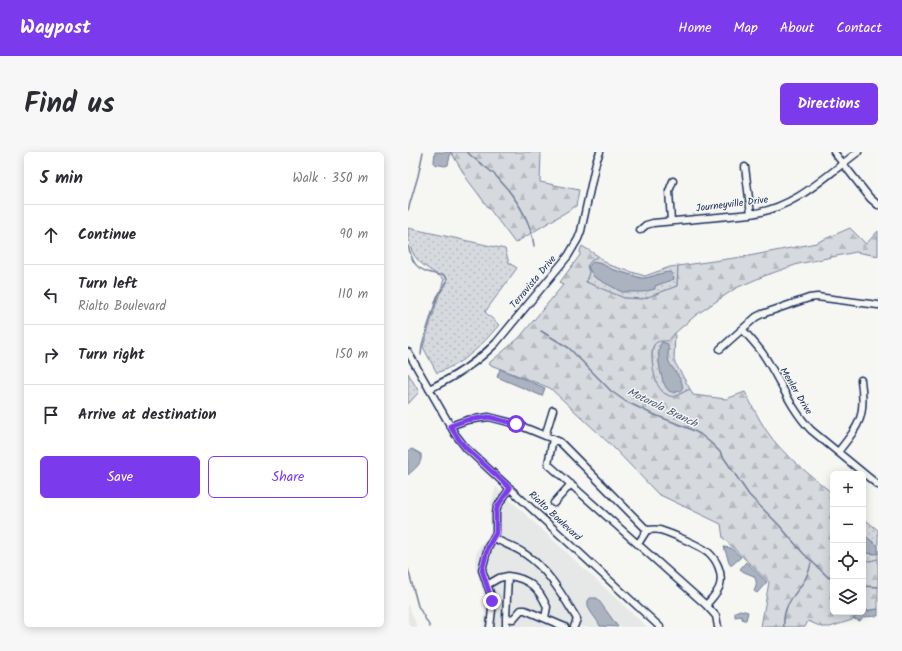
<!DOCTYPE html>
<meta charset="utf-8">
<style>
:root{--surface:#fff;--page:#f7f7f7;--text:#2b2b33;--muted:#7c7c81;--line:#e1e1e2;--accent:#7c3aed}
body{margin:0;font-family:Kalam,sans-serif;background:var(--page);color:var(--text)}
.controls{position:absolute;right:12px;bottom:12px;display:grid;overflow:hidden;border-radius:6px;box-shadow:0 2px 10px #0003}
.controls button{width:36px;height:36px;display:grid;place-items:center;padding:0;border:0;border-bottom:1px solid var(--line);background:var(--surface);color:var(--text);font:20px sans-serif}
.stop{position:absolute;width:12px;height:12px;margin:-9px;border:3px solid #7c3aed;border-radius:50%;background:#fff}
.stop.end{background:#7c3aed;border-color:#fff;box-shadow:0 1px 4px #0008}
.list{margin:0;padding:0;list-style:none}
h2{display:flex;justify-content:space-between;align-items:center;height:52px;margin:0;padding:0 16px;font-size:17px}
h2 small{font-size:13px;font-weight:400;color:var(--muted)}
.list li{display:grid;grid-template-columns:26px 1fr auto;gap:12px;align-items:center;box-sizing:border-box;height:60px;padding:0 16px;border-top:1px solid var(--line)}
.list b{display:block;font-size:15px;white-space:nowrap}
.list p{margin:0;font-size:13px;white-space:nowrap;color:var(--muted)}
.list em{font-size:13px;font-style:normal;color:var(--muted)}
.actions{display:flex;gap:8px;padding:12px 16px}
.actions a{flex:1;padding:9px 0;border:1px solid var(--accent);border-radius:6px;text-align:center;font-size:14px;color:var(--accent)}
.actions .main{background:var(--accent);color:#fff}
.icon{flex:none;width:22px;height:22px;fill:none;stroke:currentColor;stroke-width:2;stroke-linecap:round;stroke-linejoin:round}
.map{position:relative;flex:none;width:470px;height:475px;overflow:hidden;border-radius:6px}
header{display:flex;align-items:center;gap:24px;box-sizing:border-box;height:56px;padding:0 20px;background:var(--accent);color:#fff}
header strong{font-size:19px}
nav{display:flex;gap:22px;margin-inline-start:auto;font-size:14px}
.intro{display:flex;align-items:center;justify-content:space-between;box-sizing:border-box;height:96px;padding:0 24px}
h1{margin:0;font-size:28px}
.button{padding:10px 18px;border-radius:6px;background:var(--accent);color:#fff;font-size:14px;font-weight:700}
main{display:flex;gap:24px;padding:0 24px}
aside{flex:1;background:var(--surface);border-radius:6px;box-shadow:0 2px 10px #0003}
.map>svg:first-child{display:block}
</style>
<header>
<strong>Waypost</strong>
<nav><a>Home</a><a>Map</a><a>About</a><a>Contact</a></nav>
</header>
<div class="intro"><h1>Find us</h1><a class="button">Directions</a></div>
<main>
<aside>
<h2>5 min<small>Walk · 350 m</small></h2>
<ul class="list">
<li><svg class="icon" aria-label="ahead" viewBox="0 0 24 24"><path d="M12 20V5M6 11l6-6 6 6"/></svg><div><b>Continue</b></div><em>90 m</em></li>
<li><svg class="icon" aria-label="left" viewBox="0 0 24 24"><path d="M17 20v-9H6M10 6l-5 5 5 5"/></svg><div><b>Turn left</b><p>Rialto Boulevard</p></div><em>110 m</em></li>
<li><svg class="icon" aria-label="right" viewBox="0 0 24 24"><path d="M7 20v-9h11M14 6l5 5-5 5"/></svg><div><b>Turn right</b></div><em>150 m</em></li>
<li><svg class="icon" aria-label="arrive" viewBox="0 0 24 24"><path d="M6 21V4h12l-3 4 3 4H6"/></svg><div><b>Arrive at destination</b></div></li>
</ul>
<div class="actions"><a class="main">Save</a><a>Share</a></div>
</aside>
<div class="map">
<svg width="470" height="475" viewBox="0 0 470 475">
<defs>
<pattern id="grass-dots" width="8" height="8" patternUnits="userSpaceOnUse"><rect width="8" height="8" fill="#d6d9dd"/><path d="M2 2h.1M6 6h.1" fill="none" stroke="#b7bbc0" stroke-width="1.8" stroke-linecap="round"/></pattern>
<pattern id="forest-firs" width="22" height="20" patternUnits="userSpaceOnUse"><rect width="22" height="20" fill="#d6d9dd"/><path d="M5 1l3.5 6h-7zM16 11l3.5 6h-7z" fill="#b7bbc0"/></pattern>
</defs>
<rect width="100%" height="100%" fill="#f6f6f2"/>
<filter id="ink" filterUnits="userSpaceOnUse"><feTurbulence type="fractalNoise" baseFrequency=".025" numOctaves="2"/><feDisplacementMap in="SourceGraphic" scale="8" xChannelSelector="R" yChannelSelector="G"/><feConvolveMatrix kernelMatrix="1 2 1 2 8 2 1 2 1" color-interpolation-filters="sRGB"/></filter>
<g filter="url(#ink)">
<!-- built -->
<path fill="#e6e7e7" d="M88,335L239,475H75L78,450L67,413L68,402L72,393L80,385L83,377L82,363L83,351Z
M0,452L9,475H0Z"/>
<!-- grass -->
<path fill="url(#grass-dots)" stroke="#78849e" d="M0,76L97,97L101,111L109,116L77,160L91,173C71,196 59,209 29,221L15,195L36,127C12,111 1,108 0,76Z
M190,104L201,113L237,124L262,115L270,114L269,134L235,147L216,146L178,130L181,120L179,114L184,108Z
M267,181L266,209L282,237L266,245C259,244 254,241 250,235C245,226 241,200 247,191Z
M0,221L11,240L0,252Z
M455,366L470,378V407L462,409L455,408Z"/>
<!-- forest -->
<path fill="url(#forest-firs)" stroke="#78849e" d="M43,0H133L132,30L171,38L168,54L107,91L59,27Z
M442,76L458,92L470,79V104L448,100L390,112L356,124L328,136L288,163L267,181L260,189C255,189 249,188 246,193C241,199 246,228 251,235C254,241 260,244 266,245L282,237L285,243L318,247L337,240C344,253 350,266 358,278C375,304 402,322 425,342V460H451L444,468L422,475H414L400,469L397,475H353L361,430L315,386L313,372L250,342L204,294L142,236L80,212L111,186L155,133L152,130L172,103V99L174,94L190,104L184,108L179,114L181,120L178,130L216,146L235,147L269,134L270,114L341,104L393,94L408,91Z
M470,407V457L455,459V408L462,409Z"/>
<!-- water -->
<path fill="#abb2c0" stroke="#717e99" d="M27,0H43L40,13L37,14L26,12V9Z
M185,110L194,112L203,117L233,126C241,127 252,120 263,120L266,127L247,134V137L235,140H214L186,125L180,115Z
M254,190L260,192C261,198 259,204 261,210C264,217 284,237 269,240C266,241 263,240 261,239C252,232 247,196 254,190Z
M92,217L137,236L134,244L89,225Z
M4,297L13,302C15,312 6,317 0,323V299Z
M455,382L470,394V402L458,401L455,399Z
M316,395L323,396L333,405L324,413H322Z
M338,410L359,430L349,441L346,439C349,433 349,430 346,424L336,420L332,417Z
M182,446H189L210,475L192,474C189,466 178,458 180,449Z
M470,457V464L455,465L452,469L446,467L452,460Z
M332,458L340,460L338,468H335L333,464L327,465V460Z"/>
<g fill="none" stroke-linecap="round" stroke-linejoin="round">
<!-- stream -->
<path stroke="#717e99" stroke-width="1.5" d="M59,0C68,9 79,15 88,24C106,43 123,68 126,94
M0,58L10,24L15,0
M0,94C2,99 3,105 6,110C11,119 26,123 36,123L39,126V130L29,145L14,193L13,203
M133,179L161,196L203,239L217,249L242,261L280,276L292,282L303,291L312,300L341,343L371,373L395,401L420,425L425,427
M0,417L10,454L22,475
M455,434L470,435
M376,475C373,446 399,437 403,411"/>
<defs>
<path id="minor" d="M426,0L462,46L470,53
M337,15L343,62
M263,69L261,39L265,29
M232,78L238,73L245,71L343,62C388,55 415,26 450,0
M335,178C342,186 349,193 355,202C372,227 381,255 403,278L470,333
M312,197L348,165L354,162L401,146L409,145L470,153
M0,200L47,282L58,296L252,475
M21,237C47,225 68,211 88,191L160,104L170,87L173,79L188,10L192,0
M42,274L59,268L81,265L108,272L145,287L140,312L298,453L308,464L310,475
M137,284L145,258
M145,287L152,290L239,378
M430,300C452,272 458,265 453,228
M146,351L163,332
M86,386C96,392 108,395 117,402C140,417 155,444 169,467L166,475
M230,392L239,378C243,378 248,377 252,378C262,381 291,393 300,400C309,408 315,421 312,433C310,441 303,447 298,453
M100,424C120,426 131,436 139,455L137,466
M79,433L91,426L100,424L98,466L105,467L113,458H117L157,475
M98,466V475
M82,475L85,449L74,418L80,395L88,381V362L89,355L102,336"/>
</defs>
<!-- minor casing -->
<use href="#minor" stroke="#1b2f5e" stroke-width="9"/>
<!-- minor -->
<use href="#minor" stroke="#f6f6f2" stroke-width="6"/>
</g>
</g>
<g fill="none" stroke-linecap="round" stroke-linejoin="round" filter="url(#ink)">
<!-- route -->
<path stroke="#7c3aed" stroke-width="5" d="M84,449L74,418L80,395L88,381V362L89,355L102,336L58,296L52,289L42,274L59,268L81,265L108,272"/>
</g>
<g text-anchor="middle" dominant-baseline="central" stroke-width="3" stroke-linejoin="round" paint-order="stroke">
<!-- street labels -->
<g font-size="10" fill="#1b2f5e" stroke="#f6f6f2">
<text transform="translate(324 52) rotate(-7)">Journeyville Drive</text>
<text transform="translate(125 130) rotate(-50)">Terravista Drive</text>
<text transform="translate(388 239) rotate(59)">Menler Drive</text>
<text transform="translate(147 364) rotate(43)">Rialto Boulevard</text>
</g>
<!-- water labels -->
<g font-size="11" font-style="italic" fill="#46567b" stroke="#f6f6f2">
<text transform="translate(254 256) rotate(26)">Motorola Branch</text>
</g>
</g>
</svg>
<div class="controls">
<button>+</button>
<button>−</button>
<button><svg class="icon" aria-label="locate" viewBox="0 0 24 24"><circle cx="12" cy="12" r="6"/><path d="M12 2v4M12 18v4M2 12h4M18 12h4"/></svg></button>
<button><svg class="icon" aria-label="layers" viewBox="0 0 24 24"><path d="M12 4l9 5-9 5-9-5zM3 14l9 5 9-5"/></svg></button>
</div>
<div class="stop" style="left:108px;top:272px"></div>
<div class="stop end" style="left:84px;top:449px"></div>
</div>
</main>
